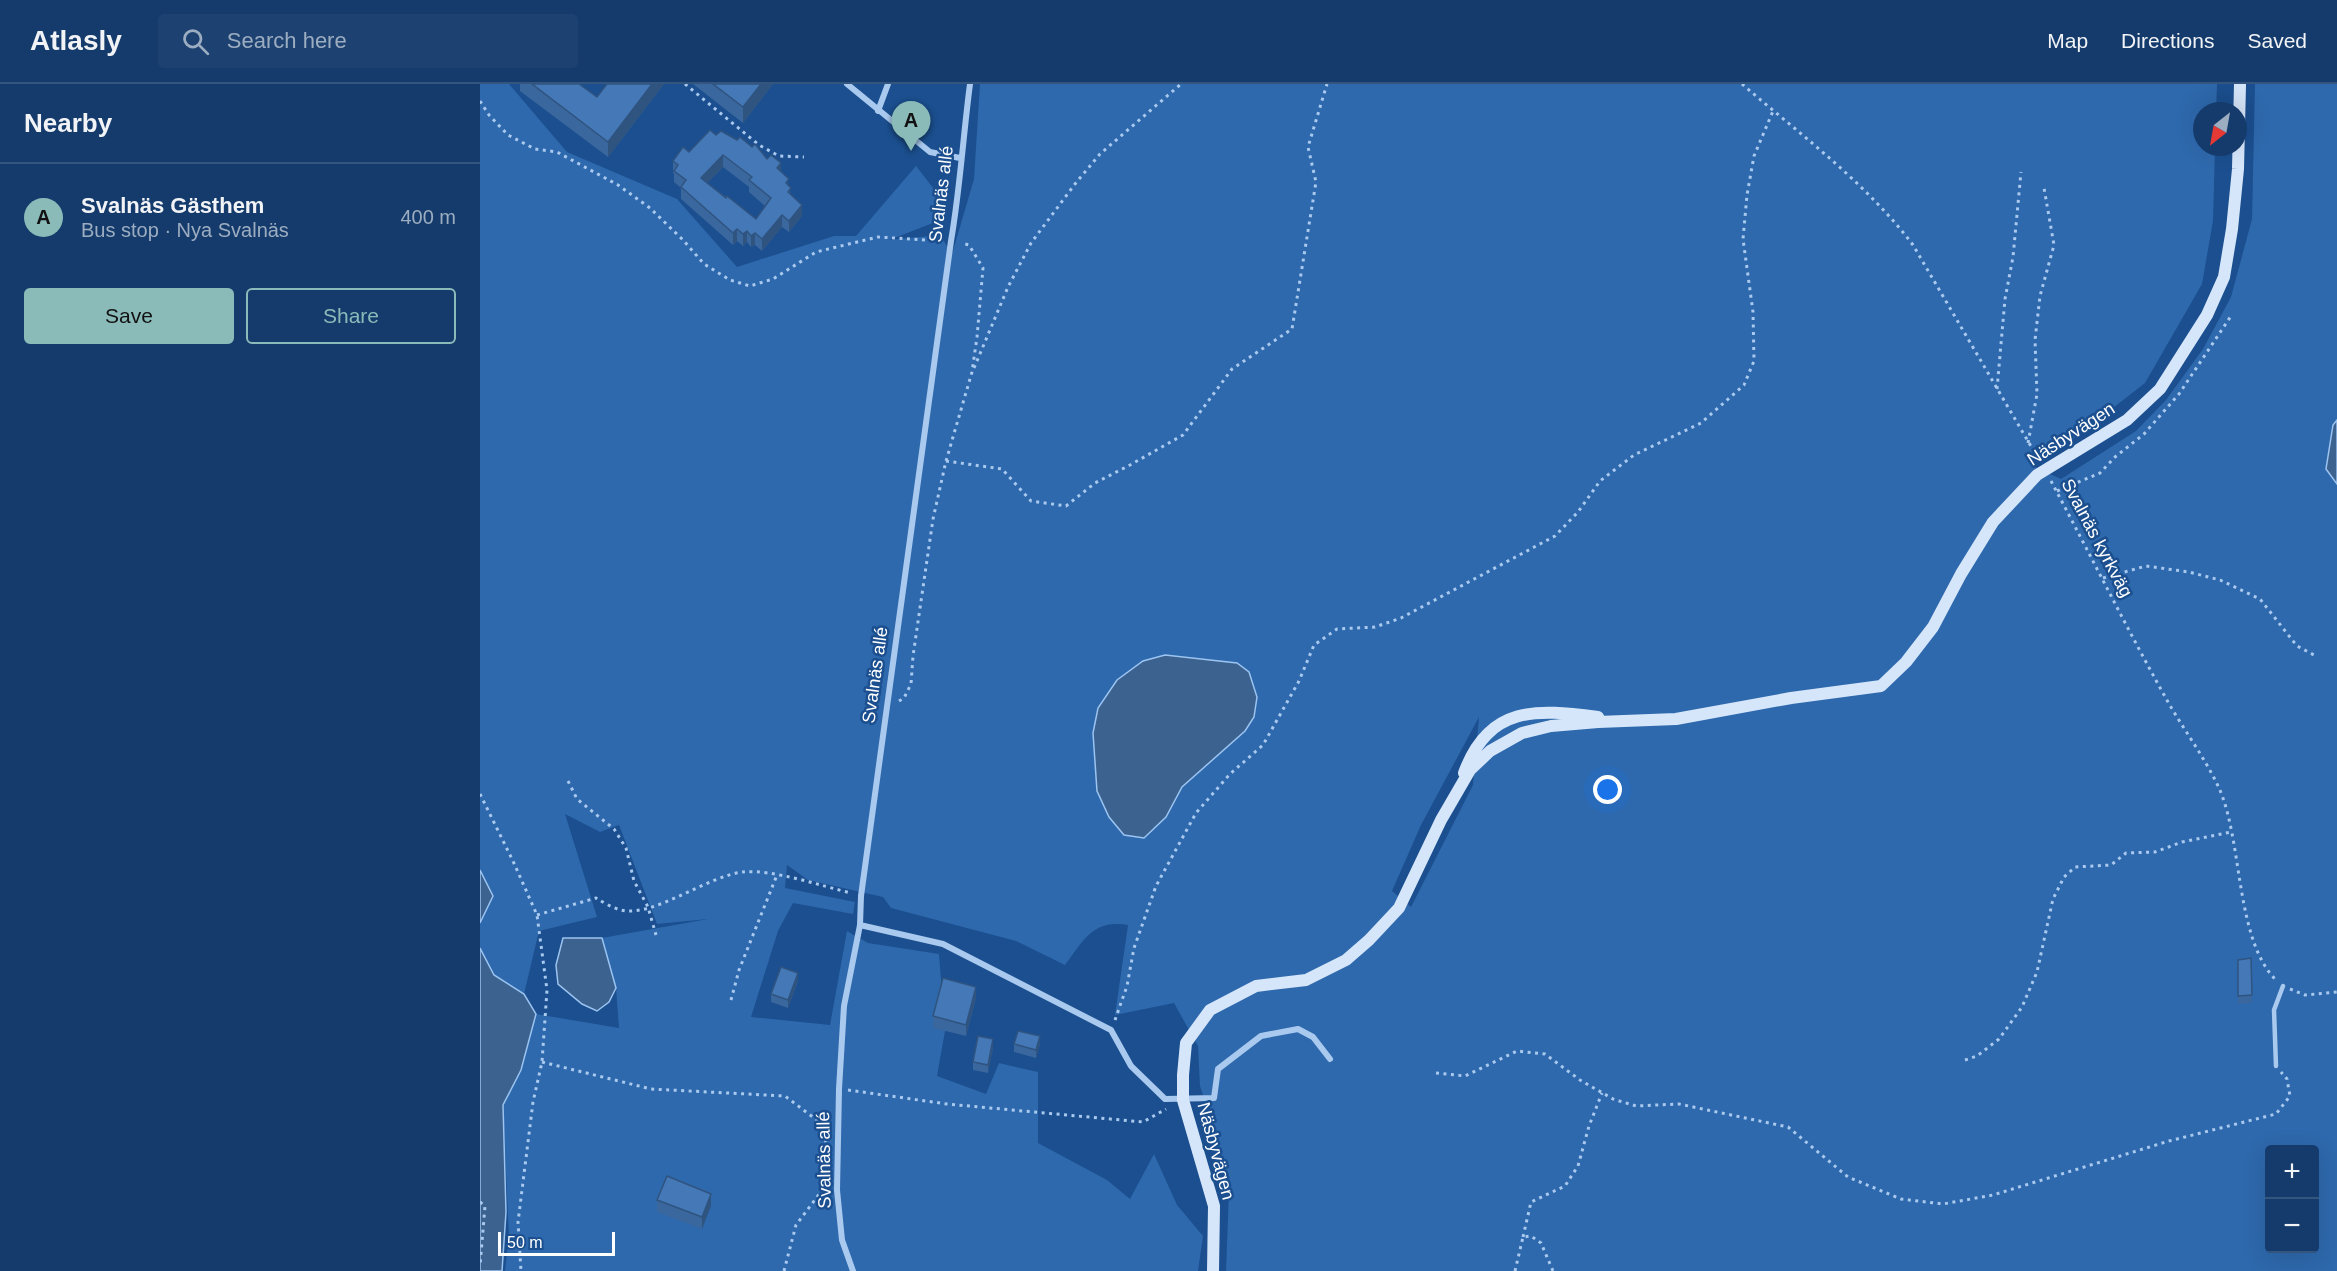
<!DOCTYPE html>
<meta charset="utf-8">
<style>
:root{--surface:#143b6b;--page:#1d4271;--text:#f1f3f6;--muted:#9dadc1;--line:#33557e;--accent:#8bbbb9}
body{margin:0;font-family:Arial,sans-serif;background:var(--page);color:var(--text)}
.controls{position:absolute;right:18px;bottom:18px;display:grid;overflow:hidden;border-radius:6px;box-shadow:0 6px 24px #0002}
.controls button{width:54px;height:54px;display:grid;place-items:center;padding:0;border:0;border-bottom:2px solid var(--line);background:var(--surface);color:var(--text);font:30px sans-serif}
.compass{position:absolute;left:1713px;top:18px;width:54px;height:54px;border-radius:50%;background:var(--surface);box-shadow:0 6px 24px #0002;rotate:211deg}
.scale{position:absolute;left:18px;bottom:15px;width:117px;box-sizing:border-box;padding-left:6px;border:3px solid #fff;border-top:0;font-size:16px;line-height:21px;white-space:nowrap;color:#fff;-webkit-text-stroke:4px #1b4f8f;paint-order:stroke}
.you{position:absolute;left:1128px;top:706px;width:21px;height:21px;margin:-15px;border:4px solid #fff;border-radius:50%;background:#1a73e8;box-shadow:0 0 0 9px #1a73e833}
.badge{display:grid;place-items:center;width:39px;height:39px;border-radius:50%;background:var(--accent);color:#111;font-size:20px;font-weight:700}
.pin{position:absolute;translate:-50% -50px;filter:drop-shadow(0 2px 3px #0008)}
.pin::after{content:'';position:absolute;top:32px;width:21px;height:18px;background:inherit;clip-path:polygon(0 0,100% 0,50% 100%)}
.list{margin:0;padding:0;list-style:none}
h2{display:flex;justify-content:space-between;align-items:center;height:78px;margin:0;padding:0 24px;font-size:26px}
h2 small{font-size:20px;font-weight:400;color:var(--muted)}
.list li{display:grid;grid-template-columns:39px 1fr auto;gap:18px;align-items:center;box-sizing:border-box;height:108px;padding:0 24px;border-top:2px solid var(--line)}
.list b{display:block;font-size:22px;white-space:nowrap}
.list p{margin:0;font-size:20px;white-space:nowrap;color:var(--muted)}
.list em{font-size:20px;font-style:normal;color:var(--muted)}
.actions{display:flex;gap:12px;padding:18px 24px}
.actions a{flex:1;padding:14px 0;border:2px solid var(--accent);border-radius:6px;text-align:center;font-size:21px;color:var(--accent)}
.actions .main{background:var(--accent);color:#111}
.icon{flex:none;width:33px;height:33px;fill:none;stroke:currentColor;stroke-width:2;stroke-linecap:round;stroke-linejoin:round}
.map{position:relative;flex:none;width:1857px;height:1187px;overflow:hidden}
header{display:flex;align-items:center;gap:36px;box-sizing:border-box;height:84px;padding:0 30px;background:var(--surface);border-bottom:2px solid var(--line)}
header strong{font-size:28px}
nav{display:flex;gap:33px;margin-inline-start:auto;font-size:21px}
.search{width:420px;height:54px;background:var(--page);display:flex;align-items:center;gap:15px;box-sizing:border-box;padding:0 21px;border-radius:6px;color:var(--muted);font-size:22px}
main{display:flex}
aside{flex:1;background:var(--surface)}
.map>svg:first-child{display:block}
</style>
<header>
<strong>Atlasly</strong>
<div class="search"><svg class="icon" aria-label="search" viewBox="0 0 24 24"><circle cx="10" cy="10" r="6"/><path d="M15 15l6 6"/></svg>Search here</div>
<nav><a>Map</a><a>Directions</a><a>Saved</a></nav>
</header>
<main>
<aside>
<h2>Nearby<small></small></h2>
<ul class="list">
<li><span class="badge">A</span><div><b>Svalnäs Gästhem</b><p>Bus stop · Nya Svalnäs</p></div><em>400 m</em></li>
</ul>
<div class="actions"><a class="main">Save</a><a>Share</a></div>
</aside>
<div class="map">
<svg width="1857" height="1187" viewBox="0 0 1857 1187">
<rect width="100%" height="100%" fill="#1b4f8f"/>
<!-- green -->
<path fill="#2e69ad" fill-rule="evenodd" d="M0,0H29L87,68L197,115L257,183L354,152H376L436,82L457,109L453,139L409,156L460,151L472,170L494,95L500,0H1737L1736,27H1722V63H1735L1733,137L1722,200L1665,299L1583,363L1556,361L1553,382L1581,395L1656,347L1686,316L1723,265L1751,213L1772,135L1775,0H1857V1187H746L749,1106L735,1048L720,1002L718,962L694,919L635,931L648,841C613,835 604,856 585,881L536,857L411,824L403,813L328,796L307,781L305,804L375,818L373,830L313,819L298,847L271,933L350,941L367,847L388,859L459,870L465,947L457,992L506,1010L519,979L558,988V1059L627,1096L650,1115L674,1070L697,1121L723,1152L718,1187H25L29,1152L23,1021L41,986L56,930L139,944L136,904L122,854L228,835L177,840L139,741L120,748L85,730L117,833L59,847L44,910L14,891L0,864V840L13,812L0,786ZM999,633L993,701L931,823L912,807L941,741ZM1790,1066H1834V1164H1790Z"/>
<!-- water -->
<path fill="#3c6290" stroke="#9cc4f0" stroke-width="1.5" d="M1857,336V400L1846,385L1853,341Z
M685,571L757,579L769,588L777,613L774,633L765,647L702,703L686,733L664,754L644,751L629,733L617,707L613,649L618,624L637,596L663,577Z
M0,786L13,812L0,839Z
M83,854H122L136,904L129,918L117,927L102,920L78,900L76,881Z
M0,864L14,891L44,910L56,930L41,986L23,1021L26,1128L22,1187H0Z"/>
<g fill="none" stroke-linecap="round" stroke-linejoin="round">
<!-- path -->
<path stroke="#a9c9ee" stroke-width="3" stroke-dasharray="3 4.5" stroke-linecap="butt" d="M205,0L279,61L299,72L324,73
M1262,0C1321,51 1386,99 1433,161L1559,376
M0,17L9,31L28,51L55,65L77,68L138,101L170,124L203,156L224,180L250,196L270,202L293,195L336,168L398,153L462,157
M494,284L528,203L551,159L595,100L620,70L701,0
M1517,305L1525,215L1533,173L1541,88
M1548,359L1557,310L1555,256L1560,212L1574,161L1564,104
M466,377L522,385L551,417L586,422L615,399L650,381L703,351L752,285L812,245L836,98L828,63L847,0
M1571,397C1610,470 1647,545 1688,618C1704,646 1725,674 1739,704C1763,757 1755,857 1797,897
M1577,407L1620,389L1635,373L1664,350L1699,310L1751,232
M1623,494L1666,482L1709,488L1740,496L1780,515L1817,562L1834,571
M419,617L424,614L431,600L433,572L453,435L466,377L492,288L497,253L503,184L489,161L481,159
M88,697L97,715L134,745L146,764L154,797L168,823L176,851
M0,710L33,777L57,831L67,906L62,978L53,1018L38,1138L41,1187
M57,831L116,814C123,818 132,824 141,826C173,834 227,792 263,788C293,785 341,802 371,809
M1810,905L1825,911L1857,908
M251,916L259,886L297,791
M635,936L647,902L654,864L676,802L716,729L750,690L783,661L819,597L834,561L857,545L895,543L921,534L1075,452L1098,428L1120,397L1154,371L1221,339L1264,301L1274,277L1273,228L1263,155L1267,111L1274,72L1293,27
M1485,976L1497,972L1519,955L1542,923L1557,888L1573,815L1584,793L1595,783L1631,781L1646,769L1675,768L1702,758L1751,748
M62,978L171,1005L305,1012L338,1037L346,1058
M956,989L985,992L1037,967L1065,970L1100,996L1133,1015L1156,1022L1199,1020L1308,1043L1368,1093L1421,1115L1463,1120L1513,1111L1689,1057L1796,1030L1810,1012L1807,995L1801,988
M368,1006L467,1020L663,1038L686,1025
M0,1118L5,1122L0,1182
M1043,1153L1051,1118L1085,1102L1098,1082L1109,1042L1122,1009
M304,1187L316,1141L346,1101
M1035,1187L1043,1153L1051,1152L1061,1159L1073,1187"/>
<!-- lane -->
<path stroke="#a9c9ee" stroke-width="4.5" d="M1796,982L1794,926L1803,902"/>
<!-- street -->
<path stroke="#a9c9ee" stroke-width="6" d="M367,0L450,68L480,74
M398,27L408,0
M380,841L463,860L631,946L651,982L685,1015L734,1014L738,985L781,952L818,945L833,953L850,975
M373,1187L362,1156L357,1106L359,1005L364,922L380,841L381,812L471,157C480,105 483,53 490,0"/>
<!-- secondary -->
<path stroke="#d6e6fa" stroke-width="12" d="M984,689C1009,621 1056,625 1118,633
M733,1187L734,1122L703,1016V991L706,959L730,926L776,902L826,896L866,876L889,856L919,824L961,736L990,686L1010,667L1042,649L1071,642L1118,638L1196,635L1311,614L1401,602L1426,578L1453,543L1481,490L1513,438L1557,391L1647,336L1680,305L1727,231L1744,193L1752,145L1758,85L1760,0"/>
</g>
<!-- wall -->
<path fill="#3a679d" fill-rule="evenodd" d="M40,0H99L117,13L127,0H184L128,73L40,7Z
M213,0H293L263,39Z
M236,51L287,75L301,88L309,102L311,112L322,132L309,148L302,143L282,167L275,161L271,163L267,158L263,162L257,157L253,161L201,115V104L194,98V90L193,89V77L209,68ZM243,83L269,103V108L285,122L276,135L227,99Z
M1771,874L1772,919L1758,920V876Z
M318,897L308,924L291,918V910Z
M496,914L486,952L453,944V932Z
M534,960H560L556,974L534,968Z
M513,963L508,989L493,986V978Z
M177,1116L231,1122L222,1145L177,1128Z"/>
<!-- shaded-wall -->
<path fill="#305480" d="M172,0H184L128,73V58Z
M281,0H293L263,39V23Z
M243,71V83L221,105V94Z
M301,79V91L297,84Z
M322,121V132L309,148V137Z
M302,131V143L282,167V155Z
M257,145V157L253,161V149Z
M267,147V158L263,162V150Z
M275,149V161L271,163V152Z
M318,889V897L308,924V916Z
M496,903V914L486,952V941Z
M560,952V960L556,974V966Z
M513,955V963L508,989V981Z
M231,1110V1122L222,1145V1133Z"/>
<!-- building -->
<path fill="#4478b7" stroke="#305480" stroke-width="1.5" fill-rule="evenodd" d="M52,0H99L117,13L127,0H172L128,58Z
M233,0H281L263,23Z
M230,46L236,51L241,47L257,56L260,53L272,63L275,60L287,75L291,71L301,79L297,84L309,95L306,99L311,104L308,108L322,121L309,137L302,131L282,155L275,149L271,152L267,147L263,150L257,145L253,149L201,103L206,96L194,87L198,81L193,77L203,63L209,68ZM243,71L272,93L269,96L291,114L276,135L247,112L246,114L221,94Z
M1771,874L1772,911L1758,912V876Z
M301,883L318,889L308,916L291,910Z
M463,894L496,903L486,941L453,932Z
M538,947L560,952L556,966L534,960Z
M498,952L513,955L508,981L493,978Z
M187,1092L231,1110L222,1133L177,1116Z"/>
<g text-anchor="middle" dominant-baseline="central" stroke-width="5" stroke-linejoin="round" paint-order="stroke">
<!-- street labels -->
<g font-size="18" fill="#fff" stroke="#1b4f8f">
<text transform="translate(461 110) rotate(-83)">Svalnäs allé</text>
<text transform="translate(1591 350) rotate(-33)">Näsbyvägen</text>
<text transform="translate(1617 454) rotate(62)">Svalnäs kyrkväg</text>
<text transform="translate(395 591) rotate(-82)">Svalnäs allé</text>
<text transform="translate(736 1067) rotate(75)">Näsbyvägen</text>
<text transform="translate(344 1076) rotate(-91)">Svalnäs allé</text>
</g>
</g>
</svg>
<div class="controls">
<button>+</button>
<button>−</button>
</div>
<svg class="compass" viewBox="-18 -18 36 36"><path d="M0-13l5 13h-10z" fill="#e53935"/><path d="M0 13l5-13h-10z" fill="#9dadc1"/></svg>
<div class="scale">50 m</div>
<div class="you"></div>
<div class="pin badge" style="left:431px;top:67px">A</div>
</div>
</main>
